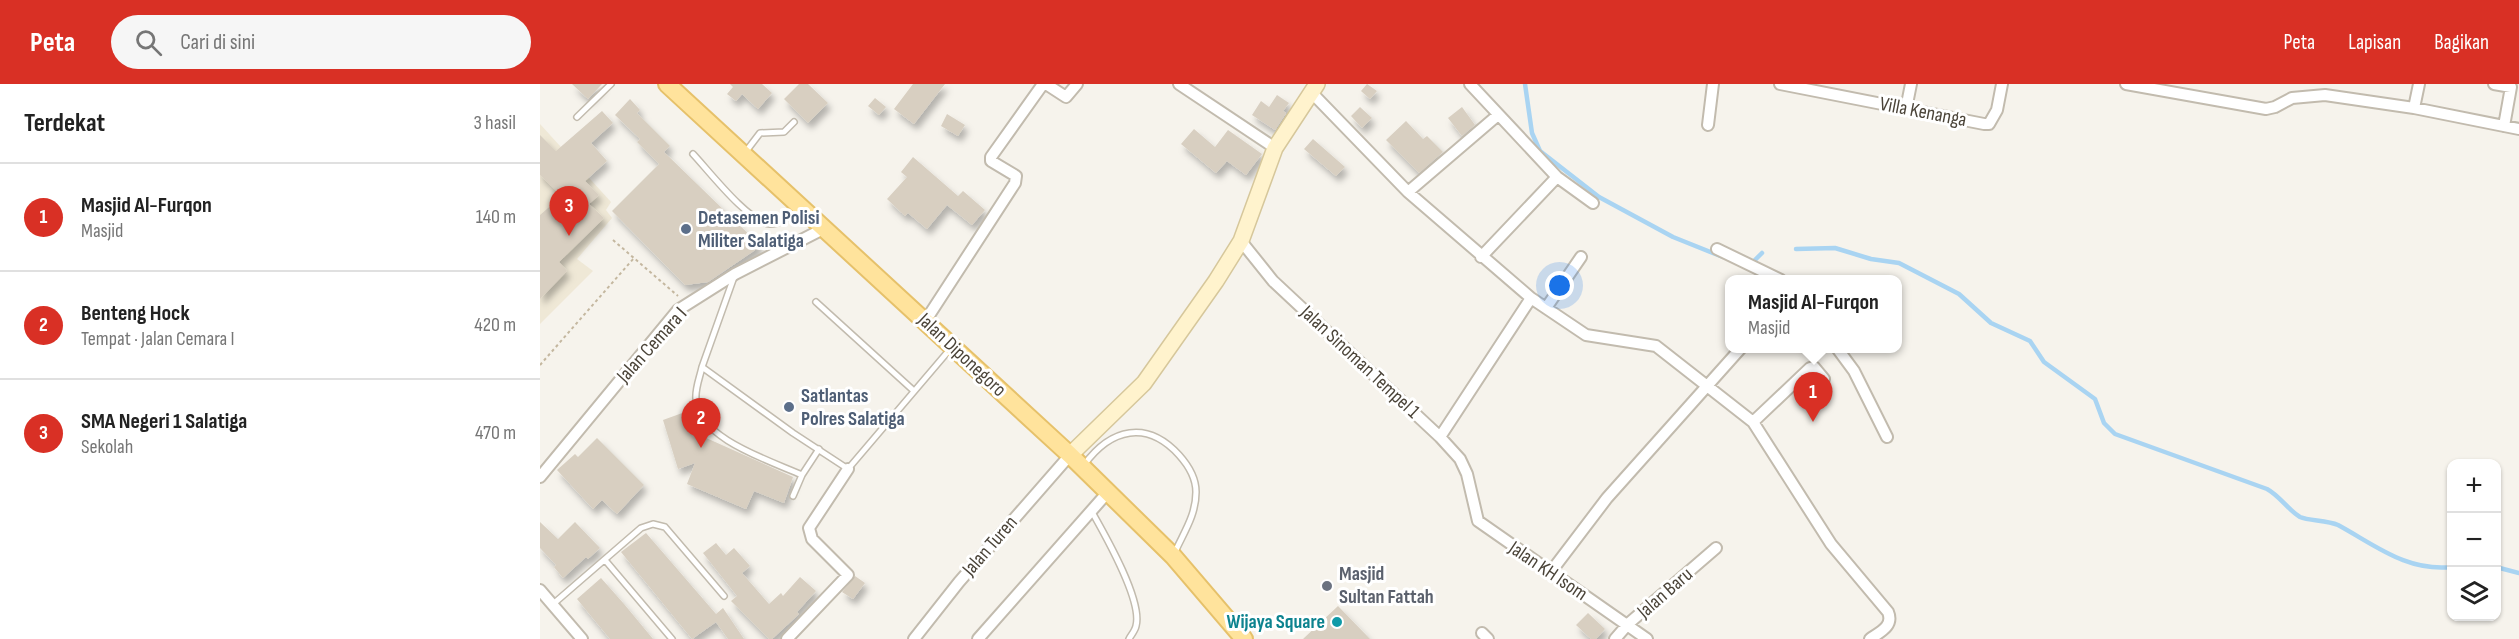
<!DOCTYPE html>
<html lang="id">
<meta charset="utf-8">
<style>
:root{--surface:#fff;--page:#f6f6f6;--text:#222;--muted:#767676;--line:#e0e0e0;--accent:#d93025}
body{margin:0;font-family:"Sofia Sans Condensed",sans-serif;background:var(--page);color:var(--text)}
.controls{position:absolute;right:18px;bottom:18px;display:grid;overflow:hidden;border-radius:12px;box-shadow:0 2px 4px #0004}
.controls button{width:54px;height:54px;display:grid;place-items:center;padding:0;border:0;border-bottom:2px solid var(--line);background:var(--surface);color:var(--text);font:30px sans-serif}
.you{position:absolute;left:1020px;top:202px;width:21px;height:21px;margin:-15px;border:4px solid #fff;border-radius:50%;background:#1a73e8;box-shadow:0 0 0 9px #1a73e833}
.badge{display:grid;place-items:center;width:39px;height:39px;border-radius:50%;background:var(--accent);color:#fff;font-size:20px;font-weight:700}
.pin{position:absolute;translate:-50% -50px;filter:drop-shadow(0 2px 3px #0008)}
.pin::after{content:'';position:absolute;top:32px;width:21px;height:18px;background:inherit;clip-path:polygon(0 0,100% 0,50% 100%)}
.popup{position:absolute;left:1185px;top:191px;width:177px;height:78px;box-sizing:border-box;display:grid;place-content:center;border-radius:12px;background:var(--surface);filter:drop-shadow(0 2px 4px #0005);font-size:20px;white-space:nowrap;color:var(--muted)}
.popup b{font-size:22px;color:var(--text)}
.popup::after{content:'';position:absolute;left:50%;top:100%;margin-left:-12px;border:12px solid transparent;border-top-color:var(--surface)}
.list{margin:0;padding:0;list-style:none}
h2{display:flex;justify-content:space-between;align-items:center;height:78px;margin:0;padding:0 24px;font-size:26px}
h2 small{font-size:20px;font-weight:400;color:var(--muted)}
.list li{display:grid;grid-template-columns:39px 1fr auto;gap:18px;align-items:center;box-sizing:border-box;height:108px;padding:0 24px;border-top:2px solid var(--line)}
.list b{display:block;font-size:22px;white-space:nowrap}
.list p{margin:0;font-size:20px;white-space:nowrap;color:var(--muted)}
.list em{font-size:20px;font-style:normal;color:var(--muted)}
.icon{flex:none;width:33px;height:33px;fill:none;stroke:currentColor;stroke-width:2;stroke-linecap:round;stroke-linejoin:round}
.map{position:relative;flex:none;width:1979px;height:555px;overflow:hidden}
header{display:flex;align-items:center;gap:36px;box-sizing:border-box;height:84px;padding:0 30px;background:var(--accent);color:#fff}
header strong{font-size:28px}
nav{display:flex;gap:33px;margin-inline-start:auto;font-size:21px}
.search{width:420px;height:54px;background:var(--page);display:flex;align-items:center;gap:15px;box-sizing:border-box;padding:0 21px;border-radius:33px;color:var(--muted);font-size:22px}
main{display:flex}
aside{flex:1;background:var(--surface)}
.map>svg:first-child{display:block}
</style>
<header>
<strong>Peta</strong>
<div class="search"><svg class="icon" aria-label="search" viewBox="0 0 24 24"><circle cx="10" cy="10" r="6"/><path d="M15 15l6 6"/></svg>Cari di sini</div>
<nav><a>Peta</a><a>Lapisan</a><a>Bagikan</a></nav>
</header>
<main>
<aside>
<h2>Terdekat<small>3 hasil</small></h2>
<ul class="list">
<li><span class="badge">1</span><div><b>Masjid Al-Furqon</b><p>Masjid</p></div><em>140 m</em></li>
<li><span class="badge">2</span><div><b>Benteng Hock</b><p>Tempat · Jalan Cemara I</p></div><em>420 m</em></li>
<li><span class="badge">3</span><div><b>SMA Negeri 1 Salatiga</b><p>Sekolah</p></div><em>470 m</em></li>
</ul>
</aside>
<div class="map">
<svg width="1979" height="555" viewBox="0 0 1979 555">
<defs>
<filter id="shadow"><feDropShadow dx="3.5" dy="6" stdDeviation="3" flood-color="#0004"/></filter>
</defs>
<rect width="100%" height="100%" fill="#f6f3ec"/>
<!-- education -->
<path fill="#efe8d6" d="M0,40L71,118L66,126L72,134L37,175L53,187L0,240Z"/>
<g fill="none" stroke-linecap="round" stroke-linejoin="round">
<!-- stream -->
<path stroke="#a9d4f2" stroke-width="4.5" d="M985,0L992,49L1000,67L1059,113L1133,153L1183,173
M1256,165L1295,164L1331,175L1359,179L1419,210L1451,239L1490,257L1504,278L1555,315L1564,339L1575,350L1727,405C1740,412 1748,426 1760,433C1769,437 1787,436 1798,441C1835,461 1867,488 1912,483
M1210,181L1222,169
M1956,483L1979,489"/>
</g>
<!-- building -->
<path fill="#d8cfc1" filter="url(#shadow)" d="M32,0H62L48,15Z
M190,0H222L232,9L218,25L202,10L196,17L187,10L193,3Z
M259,0H268L288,19L268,39L244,15Z
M373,0H405L374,40L354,25Z
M827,0L837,7L830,15L821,7Z
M737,11L749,19L743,27L746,29L735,46L712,31L721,17L729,23Z
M335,14L346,23L339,31L328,22Z
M90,15L100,26L97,29L130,62L124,68L221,162L168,198L145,201L72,127L119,80L97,58L100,55L75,31Z
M820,23L832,34L822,44L811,32Z
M922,23L935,41L922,52L908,34Z
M62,27L73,39L51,59L67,77L45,97L59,111L49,120L64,134L19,178L27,187L0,215V131L22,112L0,91V51L16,67Z
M407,30L425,41L418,52L401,42Z
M866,37L883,55L887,52L903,68L879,89L846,56Z
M654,45L675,63L688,46L722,70L706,91L687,77L676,89L641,60Z
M773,55L805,83L796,92L764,65Z
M373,73L418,112L423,107L445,126L432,141L407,121L387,145L368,129L365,132L347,115L367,93L361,88Z
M145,328L155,349L253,393L244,419L214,407L206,425L147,400L155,379L138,385L123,336Z
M57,354L104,401L77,430L62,416L53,425L17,386L35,370L38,373Z
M0,438L18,455L35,438L60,464L48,475L46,473L23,494L14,483L16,481L0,464Z
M106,449L176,530L183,524L204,555H188L176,538L152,555L81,468Z
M176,459L186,471L194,464L210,482L202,489L229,520L241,509L243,512L260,493L276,507L257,528L259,530L232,555H229L191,517L197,512L163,469Z
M315,492L325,499L313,515L302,508Z
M61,494L84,520L113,555H70L37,515Z
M798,522L830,555H763Z
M1048,529L1065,545L1056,555H1051L1036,541Z"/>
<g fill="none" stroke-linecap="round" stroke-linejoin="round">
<defs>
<path id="lane" d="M37,33L71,0
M153,70C169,87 208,138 230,140C242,140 251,131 259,125
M204,70L220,49L244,48L254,38
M194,193L162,283L253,349L308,385L411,264
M276,218L374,307
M162,283C160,293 155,304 156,315C157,354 231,377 262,391
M544,381C571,344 607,336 639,371C648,381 656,394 656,408C656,431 644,448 635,468
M253,412L262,391L279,365
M552,428C565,451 603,517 596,542C595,547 591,551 589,555
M65,476L132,555
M12,521L101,444L113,440L125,443L184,512"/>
<path id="street" d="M506,0L526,13L537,0
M639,0L735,64
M930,0L1017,93L941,173
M1240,0L1444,40H1449L1457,26L1462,0
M1586,0L1726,25L1735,23L1752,14L1785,11L1874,24L1979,45
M1954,0L1971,3L1964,42
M772,9L868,108L991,214
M1874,24L1879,0
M1366,25L1371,0
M1168,41L1173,0
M1017,93L1053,119
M868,108L958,31
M701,157L733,197L900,353L920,375L927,390L938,437L1107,555
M1177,165L1241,196
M1006,224L1041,173
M386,236L475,99L476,92L451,77V73L503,0
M1297,264L1314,287L1347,353
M1213,338L1270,284L1274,283L1284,295
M900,353L991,214L1046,251L1116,262L1213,338L1291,460L1348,528C1354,542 1340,548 1330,555
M0,393L138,226L195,190L283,145
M1010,489L1067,414L1201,264
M0,506L42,555
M942,549L948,555
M247,555L308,491L272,455L269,444L308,385
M374,555L419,498L530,371
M438,555L568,408
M1075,555L1088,540L1176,464"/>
<path id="secondary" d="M530,371L604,299L676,197L701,157L735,64L777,0"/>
<path id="primary" d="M127,0L530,371L633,472L704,555"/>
</defs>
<!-- lane casing -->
<use href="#lane" stroke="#c2bbae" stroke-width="8"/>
<!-- street casing -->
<use href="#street" stroke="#c2bbae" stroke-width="14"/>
<!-- secondary casing -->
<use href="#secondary" stroke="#d6c79b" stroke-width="18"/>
<!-- primary casing -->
<use href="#primary" stroke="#e6c16a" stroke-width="20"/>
<!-- path -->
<path stroke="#c4b79f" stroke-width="2" stroke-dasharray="3 3" stroke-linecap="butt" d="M73,156L138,212
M0,281L94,174"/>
<!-- lane -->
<use href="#lane" stroke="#fff" stroke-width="5"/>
<!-- street -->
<use href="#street" stroke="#fff" stroke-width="10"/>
<!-- secondary -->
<use href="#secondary" stroke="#fff3cd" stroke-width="15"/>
<!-- primary -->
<use href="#primary" stroke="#ffe39c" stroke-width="16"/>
</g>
<!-- markers -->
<g fill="#5c6f8a" stroke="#fff" stroke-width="2">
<circle cx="146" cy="145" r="6"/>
<circle cx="249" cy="323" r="6"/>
</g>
<circle fill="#6b7280" stroke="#fff" stroke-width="2" cx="787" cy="502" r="6"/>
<circle fill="#0f9aa8" stroke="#fff" stroke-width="2" cx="797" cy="538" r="6"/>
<g text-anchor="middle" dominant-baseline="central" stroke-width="6" stroke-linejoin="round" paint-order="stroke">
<!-- street labels -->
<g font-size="20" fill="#4b4439" stroke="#fff">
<text transform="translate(1383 28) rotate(11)">Villa Kenanga</text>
<text transform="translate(112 261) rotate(-48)">Jalan Cemara I</text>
<text transform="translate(422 271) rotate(43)">Jalan Diponegoro</text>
<text transform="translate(820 278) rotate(43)">Jalan Sinoman Tempel 1</text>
<text transform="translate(450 462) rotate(-49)">Jalan Turen</text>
<text transform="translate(1008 487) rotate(34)">Jalan KH Isom</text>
<text transform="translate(1125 509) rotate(-41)">Jalan Baru</text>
</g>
<!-- service labels -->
<g font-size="20" font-weight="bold" fill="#4e5e75" stroke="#fff" text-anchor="start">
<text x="158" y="134">Detasemen Polisi<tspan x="158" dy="23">Militer Salatiga</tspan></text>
<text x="261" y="312">Satlantas<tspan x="261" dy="23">Polres Salatiga</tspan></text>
</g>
<!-- worship labels -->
<g font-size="20" font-weight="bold" fill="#5b616d" stroke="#fff" text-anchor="start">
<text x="799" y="490">Masjid<tspan x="799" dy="23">Sultan Fattah</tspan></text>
</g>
<!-- culture labels -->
<g font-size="20" font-weight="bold" fill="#0d838f" stroke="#fff" text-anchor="end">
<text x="785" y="538">Wijaya Square</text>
</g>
</g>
</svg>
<div class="controls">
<button>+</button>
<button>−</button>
<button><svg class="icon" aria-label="layers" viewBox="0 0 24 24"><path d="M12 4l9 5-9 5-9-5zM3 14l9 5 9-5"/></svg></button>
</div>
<div class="you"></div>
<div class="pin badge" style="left:1273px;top:338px">1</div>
<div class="popup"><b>Masjid Al-Furqon</b>Masjid</div>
<div class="pin badge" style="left:161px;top:364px">2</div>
<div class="pin badge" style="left:29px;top:152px">3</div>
</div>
</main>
